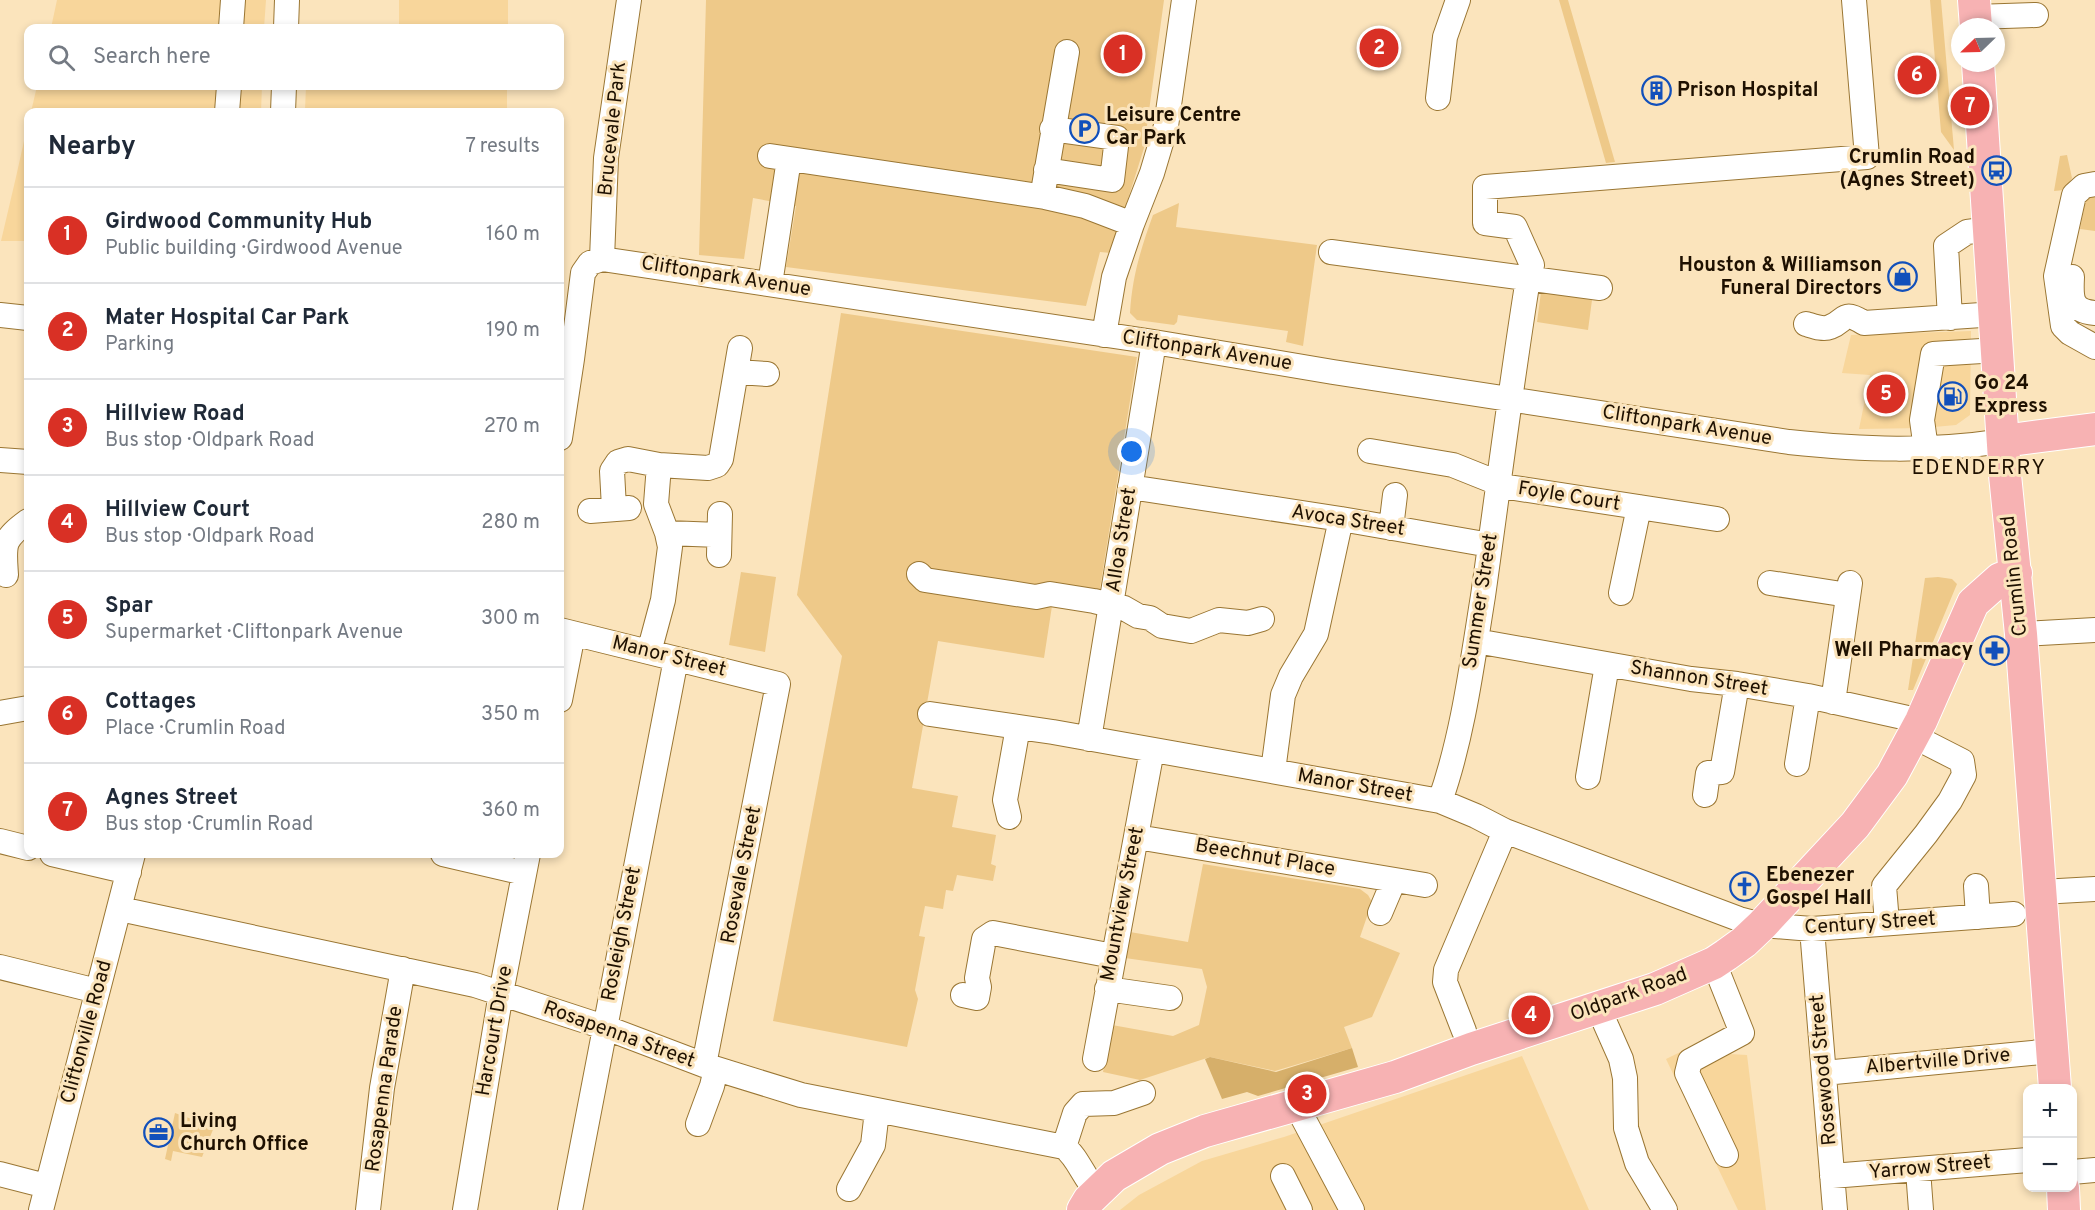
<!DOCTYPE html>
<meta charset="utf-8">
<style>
:root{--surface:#fff;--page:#f2f2f3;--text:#1f2937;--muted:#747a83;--line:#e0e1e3;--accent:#d93025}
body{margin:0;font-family:Overpass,sans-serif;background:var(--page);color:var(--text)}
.controls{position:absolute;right:18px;bottom:18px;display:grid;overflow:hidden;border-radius:12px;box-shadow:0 3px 9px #0003}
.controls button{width:54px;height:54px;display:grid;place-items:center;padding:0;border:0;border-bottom:2px solid var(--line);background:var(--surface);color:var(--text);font:30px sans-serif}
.compass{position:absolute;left:1951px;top:18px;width:54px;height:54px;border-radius:50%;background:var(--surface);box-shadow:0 3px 9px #0003;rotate:247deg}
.you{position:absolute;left:1132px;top:452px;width:21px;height:21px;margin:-15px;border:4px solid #fff;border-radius:50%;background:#1a73e8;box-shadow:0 0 0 9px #1a73e833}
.badge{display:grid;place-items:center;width:39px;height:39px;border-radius:50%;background:var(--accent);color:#fff;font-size:20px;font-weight:700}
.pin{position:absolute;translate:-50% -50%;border:3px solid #fff;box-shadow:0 2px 6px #0006}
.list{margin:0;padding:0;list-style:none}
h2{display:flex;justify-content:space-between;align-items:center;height:78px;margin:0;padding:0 24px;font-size:26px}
h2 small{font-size:20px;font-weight:400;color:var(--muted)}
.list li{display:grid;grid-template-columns:39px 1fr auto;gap:18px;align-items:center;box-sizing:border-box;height:96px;padding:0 24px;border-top:2px solid var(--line)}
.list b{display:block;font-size:22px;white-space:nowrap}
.list p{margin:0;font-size:20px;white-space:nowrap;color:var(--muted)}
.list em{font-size:20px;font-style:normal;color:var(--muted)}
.icon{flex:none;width:33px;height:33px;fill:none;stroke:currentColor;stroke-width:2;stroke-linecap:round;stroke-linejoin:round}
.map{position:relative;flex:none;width:2095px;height:1210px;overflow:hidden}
.search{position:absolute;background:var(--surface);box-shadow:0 3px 9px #0003;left:24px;top:24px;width:540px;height:66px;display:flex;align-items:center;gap:15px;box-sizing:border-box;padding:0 21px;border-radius:12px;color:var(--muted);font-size:22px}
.panel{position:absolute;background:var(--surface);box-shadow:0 3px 9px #0003;left:24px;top:108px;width:540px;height:750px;border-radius:12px}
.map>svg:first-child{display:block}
</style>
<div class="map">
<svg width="2095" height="1210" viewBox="0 0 2095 1210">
<rect width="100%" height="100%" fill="#fbe4bc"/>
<!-- built -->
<path fill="#f8d69b" d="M57,0H266L264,28H51Z
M399,0H508V28H399Z
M37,86H262L261,112H31Z
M306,86H507V112L305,110Z
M28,123V241H1L16,177Z
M1971,331L1970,415L1956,425L1923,428L1859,429L1870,375L1842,373L1851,335Z
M1705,1040L1712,1053L1747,1055L1766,1210H1738L1666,1059Z
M1522,1056L1589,1210H1120L1139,1195L1202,1161L1284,1137Z"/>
<!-- green -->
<path fill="#eec989" d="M706,0H1164L1144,148L1111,253L1100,252L1086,306L786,267L796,206L753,198L744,259L699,255Z
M1559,0H1568L1615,162L1606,163Z
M1930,0H1941L1954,150L1941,132Z
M2067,155L2072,178L2065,190L2054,191L2060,156Z
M2087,194L2095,196V231L2080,229Z
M1179,203L1176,227L1317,245L1303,346L1286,342L1288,331L1178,315L1177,322L1174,325L1137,320L1130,313C1132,277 1141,248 1153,215Z
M1541,292L1592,300L1588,330L1537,322Z
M841,313L1137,357L1096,613L1052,606L1044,658L938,641L912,788L958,796L952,827L996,835L991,864L996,866L993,881L957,875L953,891L946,890L943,909L925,906L919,936L925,937L915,990L918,999L907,1047L773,1021L842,656L797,595Z
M741,572L776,577L765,652L729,645Z
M1938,577L1952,579L1957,584L1913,690H1908L1925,578Z
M1203,864L1360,889L1368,895L1372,902L1360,937L1400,953L1372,1017L1344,1027L1352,1048L1275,1071L1210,1057L1140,1080L1103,1072L1112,1025L1173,1036L1199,1025L1207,987L1202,969L1125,958L1130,932L1188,942Z
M175,1113L214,1127L202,1157L173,1151L171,1161L165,1159Z"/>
<!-- forest -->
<path fill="#d6af6a" d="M1352,1048L1358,1067L1258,1096L1247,1092L1222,1099L1205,1059L1210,1057L1276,1072Z"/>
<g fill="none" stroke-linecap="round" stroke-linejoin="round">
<defs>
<path id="minor" d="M1975,17L2036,15
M231,28L233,0
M286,28L287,0
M1438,98L1445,37L1458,0
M227,112L229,86
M283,112L284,86
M770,156L1045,197L1085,206L1132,224
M1046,170L1112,180L1117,138L1052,129
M2095,184L2084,186L2074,195L2056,276L2063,326L2070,333L2095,347
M1044,186L1067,52
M1331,252L1600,288
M602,259L606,158L629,0
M2072,277C2071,297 2070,311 2095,313
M770,284L789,159
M0,315L28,318
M1950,318L1946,246L1967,232L1990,229
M1806,324C1813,326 1823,330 1830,327C1846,321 1842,309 1864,323L1996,314
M1104,335L1114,277L1132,224L1152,173L1166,126L1184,0
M737,372L767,374
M560,438L572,359L583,273L590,263L602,259L1154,342L1333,372L1789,442C1864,450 1929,452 2003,441
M1926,449L1922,420L1933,354L1998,350
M1370,451L1453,465L1508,487L1717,519
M0,460L28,462
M1130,487L1341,519L1490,545
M614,508L612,471L618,462L628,459L659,465L708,468L717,465L721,459L740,348
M590,511L629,508
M1391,528L1395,495
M667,533L719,535
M719,555L720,514
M919,574L925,580L1036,597L1050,594L1094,601L1124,608L1138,616L1150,618L1162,626L1191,631L1219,620L1248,623L1262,619
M6,575C4,544 2,540 28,521
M1770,583L1848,595
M1621,593L1639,507
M560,630L778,684L704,1065
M2021,634L2095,630
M1476,641L1691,679L1737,684L1808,696L1921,721
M649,652L663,600L670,547L667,533L656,504L659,465
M560,700L573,634
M1833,702L1850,583
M0,713L28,708
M930,714L1053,732L1440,801L1476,816L1505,831L1739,919L1762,925L1812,929L2014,914
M1089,739L1154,342
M1797,764L1808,696
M1273,771L1283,695L1291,676L1316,634L1341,519
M1588,777L1607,665
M1705,795L1708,773L1722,772L1737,684
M1440,801C1463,736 1472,664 1483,596C1498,490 1511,384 1528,279L1532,265L1515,227L1485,223V187L1867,157L1854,0
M1009,817L1005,800L1018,727
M1137,837L1425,885
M0,841L28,848
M52,854L129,872
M443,854L524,873
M1976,886L1978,917
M2041,892L2095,889
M120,909L475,985L604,1027L704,1065L801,1095L1064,1147C1078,1157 1084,1179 1097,1191
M1380,913L1394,880
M1887,923L1884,886L1926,834L1950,801L1964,775L1962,761L1913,736
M1812,929L1835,1210
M1714,963L1742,1033L1690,1061L1687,1073L1726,1155
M0,967L97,991
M1107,989L1170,998
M963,995L977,998L979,987L977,978L984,939L993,933L1113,956
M1598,1007L1621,1059L1625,1078L1626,1128L1637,1163L1665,1210
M1464,1031L1445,982L1446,970L1505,831
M1095,1059L1152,750
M1824,1073L2052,1051
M1298,1105L1303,1118L1352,1210
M698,1124L712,1086L716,1069
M1064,1147L1075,1113L1083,1104L1114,1103L1143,1093
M1918,1170L1921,1210
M2072,1172L2095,1170
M0,1174L46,1186
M1283,1176L1300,1210
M1832,1176L2028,1160
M849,1189L873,1145L877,1111
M41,1210L133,854
M368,1210L382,1088L403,969
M465,1210L501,993L528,854
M570,1210L676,659"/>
<path id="major" d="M1974,0L1976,27
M1978,63L2005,475L2021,634L2055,1088
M2003,441L2095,429
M2063,1188L2064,1210
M1083,1210L1089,1200L1114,1176L1160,1149L1205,1131L1395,1077L1471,1049L1655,989L1714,963L1726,955L1744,942L1762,925L1855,825L1892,775L1921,721L1973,603L2000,579L2016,573"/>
</defs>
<!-- minor casing -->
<use href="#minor" stroke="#9a7633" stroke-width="26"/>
<!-- major casing -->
<use href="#major" stroke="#fff" stroke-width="34"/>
<!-- minor -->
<use href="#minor" stroke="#fff" stroke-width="24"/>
<!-- major -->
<use href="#major" stroke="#f7b2b3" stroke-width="32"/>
</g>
<!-- icons -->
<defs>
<symbol id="building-ring" viewBox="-11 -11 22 22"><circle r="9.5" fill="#fbe4bc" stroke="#1250bb" stroke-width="1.5"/><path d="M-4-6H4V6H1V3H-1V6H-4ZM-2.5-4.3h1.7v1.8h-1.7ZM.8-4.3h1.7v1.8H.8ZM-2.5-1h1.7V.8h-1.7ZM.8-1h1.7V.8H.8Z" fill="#1250bb"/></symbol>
<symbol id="parking-ring" viewBox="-11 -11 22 22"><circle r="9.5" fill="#fbe4bc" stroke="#1250bb" stroke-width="1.5"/><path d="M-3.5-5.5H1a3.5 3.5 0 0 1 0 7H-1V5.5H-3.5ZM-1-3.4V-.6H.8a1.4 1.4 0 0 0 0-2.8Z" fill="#1250bb"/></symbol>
<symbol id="bus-ring" viewBox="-11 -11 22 22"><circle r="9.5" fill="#fbe4bc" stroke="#1250bb" stroke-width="1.5"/><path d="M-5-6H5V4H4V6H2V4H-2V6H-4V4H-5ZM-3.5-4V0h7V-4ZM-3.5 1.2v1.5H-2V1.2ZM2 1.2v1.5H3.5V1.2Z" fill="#1250bb"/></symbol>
<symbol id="shop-ring" viewBox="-11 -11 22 22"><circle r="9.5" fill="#fbe4bc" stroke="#1250bb" stroke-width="1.5"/><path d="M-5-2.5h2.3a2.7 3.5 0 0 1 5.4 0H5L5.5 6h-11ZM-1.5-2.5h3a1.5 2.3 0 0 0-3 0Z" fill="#1250bb"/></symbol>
<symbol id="fuel-ring" viewBox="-11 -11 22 22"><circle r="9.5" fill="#fbe4bc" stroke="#1250bb" stroke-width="1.5"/><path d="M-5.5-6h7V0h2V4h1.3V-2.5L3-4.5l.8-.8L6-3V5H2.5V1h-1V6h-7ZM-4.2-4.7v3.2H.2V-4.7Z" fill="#1250bb"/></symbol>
<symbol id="pharmacy-ring" viewBox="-11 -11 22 22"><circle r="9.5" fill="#fbe4bc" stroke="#1250bb" stroke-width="1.5"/><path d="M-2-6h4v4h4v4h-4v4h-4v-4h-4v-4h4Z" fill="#1250bb"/></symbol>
<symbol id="church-ring" viewBox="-11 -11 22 22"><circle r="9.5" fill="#fbe4bc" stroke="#1250bb" stroke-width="1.5"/><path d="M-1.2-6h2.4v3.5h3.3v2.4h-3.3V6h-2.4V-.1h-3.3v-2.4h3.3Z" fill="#1250bb"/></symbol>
<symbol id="office-ring" viewBox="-11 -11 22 22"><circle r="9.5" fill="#fbe4bc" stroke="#1250bb" stroke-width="1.5"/><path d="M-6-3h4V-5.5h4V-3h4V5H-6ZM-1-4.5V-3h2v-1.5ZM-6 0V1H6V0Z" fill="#1250bb"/></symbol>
</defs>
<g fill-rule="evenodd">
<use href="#building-ring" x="1640" y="74" width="33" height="33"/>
<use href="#parking-ring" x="1068" y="112" width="33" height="33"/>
<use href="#bus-ring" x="1980" y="154" width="33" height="33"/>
<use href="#shop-ring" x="1886" y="260" width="33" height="33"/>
<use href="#fuel-ring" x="1936" y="380" width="33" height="33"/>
<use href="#pharmacy-ring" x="1978" y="634" width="33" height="33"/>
<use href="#church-ring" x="1728" y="870" width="33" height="33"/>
<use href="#office-ring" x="142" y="1116" width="33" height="33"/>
</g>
<g text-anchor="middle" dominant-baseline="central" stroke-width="6" stroke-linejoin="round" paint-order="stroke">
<!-- poi labels -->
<g font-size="20" font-weight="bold" fill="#1e1000" stroke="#fbe4bc" text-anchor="start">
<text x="1677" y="91">Prison Hospital</text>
<text x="1106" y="116">Leisure Centre<tspan x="1106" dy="23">Car Park</tspan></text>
<text x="1975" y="158" text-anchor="end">Crumlin Road<tspan x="1975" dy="23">(Agnes Street)</tspan></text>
<text x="1882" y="266" text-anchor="end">Houston &amp; Williamson<tspan x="1882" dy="23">Funeral Directors</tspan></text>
<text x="1974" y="384">Go 24<tspan x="1974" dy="23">Express</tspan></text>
<text x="1973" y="651" text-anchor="end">Well Pharmacy</text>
<text x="1766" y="876">Ebenezer<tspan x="1766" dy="23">Gospel Hall</tspan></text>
<text x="180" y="1122">Living<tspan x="180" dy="23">Church Office</tspan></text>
</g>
<!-- street labels -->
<g font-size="20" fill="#1e1000" stroke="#fbe4bc">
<text transform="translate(613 129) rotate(-84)">Brucevale Park</text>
<text transform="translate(726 277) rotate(9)">Cliftonpark Avenue</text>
<text transform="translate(1207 351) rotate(9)">Cliftonpark Avenue</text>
<text transform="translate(1687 426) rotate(9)">Cliftonpark Avenue</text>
<text transform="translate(1569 497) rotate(9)">Foyle Court</text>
<text transform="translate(1348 521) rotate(9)">Avoca Street</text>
<text transform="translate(1122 540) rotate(-81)">Alloa Street</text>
<text transform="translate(2015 576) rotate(-96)">Crumlin Road</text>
<text transform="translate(1481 601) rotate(-81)">Summer Street</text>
<text transform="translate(669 657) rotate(14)">Manor Street</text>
<text transform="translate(1699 679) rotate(9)">Shannon Street</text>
<text transform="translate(1355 786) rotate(10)">Manor Street</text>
<text transform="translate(1265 858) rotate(10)">Beechnut Place</text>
<text transform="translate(742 875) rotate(-79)">Rosevale Street</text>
<text transform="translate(1123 904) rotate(-79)">Mountview Street</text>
<text transform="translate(1870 924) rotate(-4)">Century Street</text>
<text transform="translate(622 934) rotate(-79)">Rosleigh Street</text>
<text transform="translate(1629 995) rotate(-20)">Oldpark Road</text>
<text transform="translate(495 1031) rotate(-80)">Harcourt Drive</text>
<text transform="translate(87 1032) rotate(-75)">Cliftonville Road</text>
<text transform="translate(619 1035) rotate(20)">Rosapenna Street</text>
<text transform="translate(1938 1062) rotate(-5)">Albertville Drive</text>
<text transform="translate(1824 1070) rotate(-95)">Rosewood Street</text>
<text transform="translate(385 1089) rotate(-82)">Rosapenna Parade</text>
<text transform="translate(1930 1168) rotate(-5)">Yarrow Street</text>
</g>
<!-- neighbourhood labels -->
<g font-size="21" letter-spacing="1.5" fill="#1e1000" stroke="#fbe4bc">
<text x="1979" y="468">EDENDERRY</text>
</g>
</g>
</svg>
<div class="controls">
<button>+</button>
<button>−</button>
</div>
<svg class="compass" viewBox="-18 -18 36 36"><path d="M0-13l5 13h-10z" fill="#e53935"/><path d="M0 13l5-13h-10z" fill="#747a83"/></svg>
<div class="you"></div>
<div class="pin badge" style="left:1123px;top:54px">1</div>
<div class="pin badge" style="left:1379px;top:48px">2</div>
<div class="pin badge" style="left:1307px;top:1094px">3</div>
<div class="pin badge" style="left:1531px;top:1015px">4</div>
<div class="pin badge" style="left:1886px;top:394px">5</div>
<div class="pin badge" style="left:1917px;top:75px">6</div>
<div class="pin badge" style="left:1970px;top:106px">7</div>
<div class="search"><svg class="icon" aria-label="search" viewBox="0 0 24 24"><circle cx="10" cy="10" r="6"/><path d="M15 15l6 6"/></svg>Search here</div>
<section class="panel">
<h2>Nearby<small>7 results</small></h2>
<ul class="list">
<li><span class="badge">1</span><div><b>Girdwood Community Hub</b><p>Public building · Girdwood Avenue</p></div><em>160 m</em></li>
<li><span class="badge">2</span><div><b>Mater Hospital Car Park</b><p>Parking</p></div><em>190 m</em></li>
<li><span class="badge">3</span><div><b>Hillview Road</b><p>Bus stop · Oldpark Road</p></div><em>270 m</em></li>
<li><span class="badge">4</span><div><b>Hillview Court</b><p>Bus stop · Oldpark Road</p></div><em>280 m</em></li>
<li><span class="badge">5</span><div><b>Spar</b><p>Supermarket · Cliftonpark Avenue</p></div><em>300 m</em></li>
<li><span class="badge">6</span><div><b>Cottages</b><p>Place · Crumlin Road</p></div><em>350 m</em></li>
<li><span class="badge">7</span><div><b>Agnes Street</b><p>Bus stop · Crumlin Road</p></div><em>360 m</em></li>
</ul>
</section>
</div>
